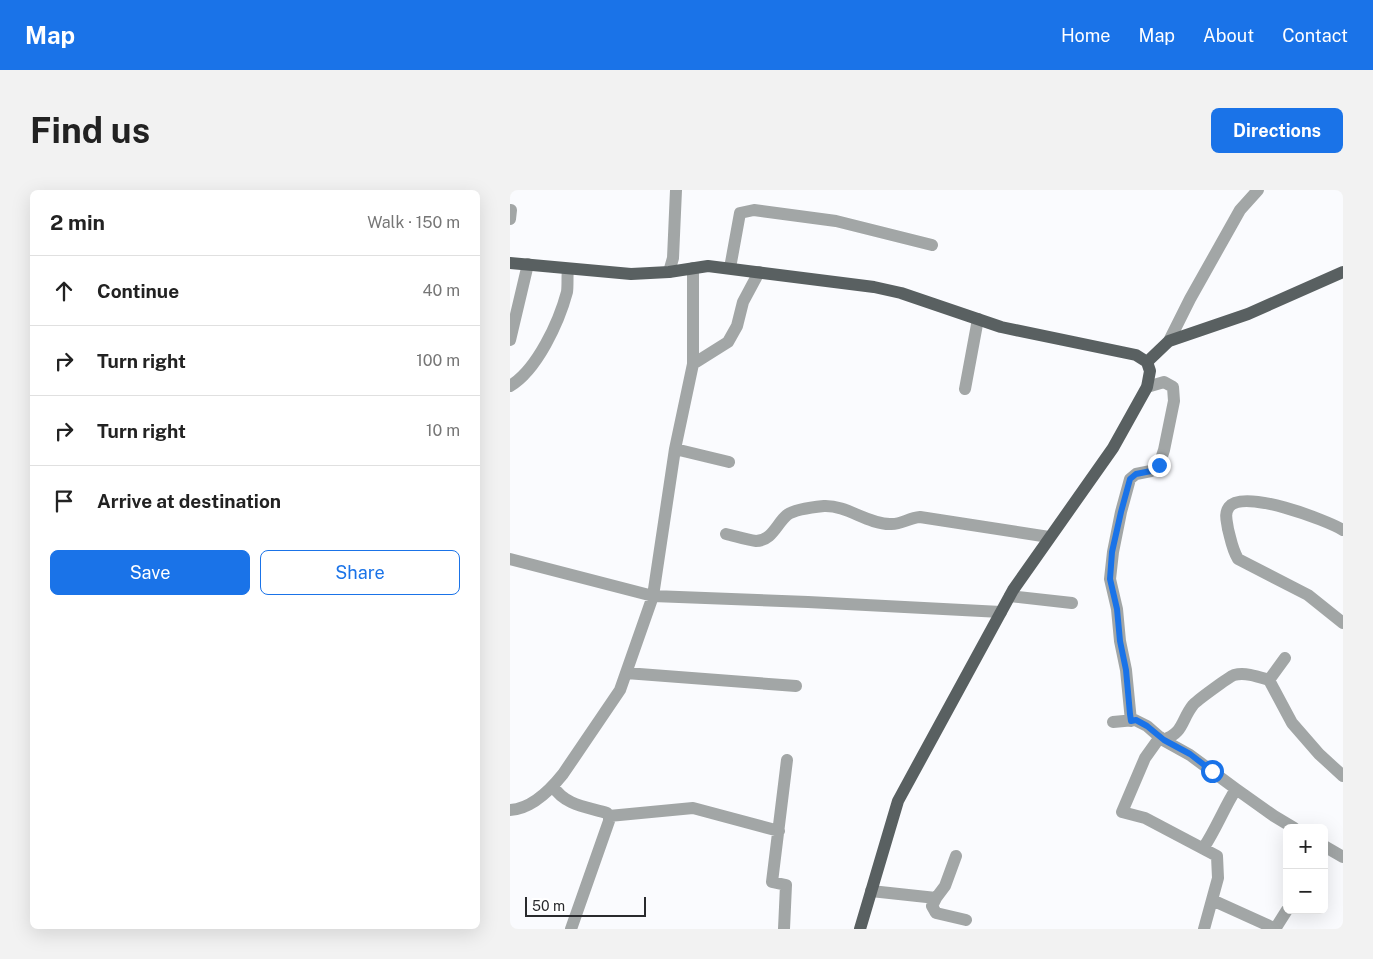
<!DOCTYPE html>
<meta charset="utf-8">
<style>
:root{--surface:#fff;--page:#f2f2f2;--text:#222;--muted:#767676;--line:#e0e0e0;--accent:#1a73e8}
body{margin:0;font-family:"Public Sans",sans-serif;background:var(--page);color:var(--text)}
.controls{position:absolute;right:15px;bottom:15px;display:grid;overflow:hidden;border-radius:8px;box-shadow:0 5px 20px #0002}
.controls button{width:45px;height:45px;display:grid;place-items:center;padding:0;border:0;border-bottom:1px solid var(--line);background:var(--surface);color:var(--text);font:25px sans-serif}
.scale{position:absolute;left:15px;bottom:12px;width:121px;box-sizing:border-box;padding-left:5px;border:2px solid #292a2d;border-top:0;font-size:14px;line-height:18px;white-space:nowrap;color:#292a2d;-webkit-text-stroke:4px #fff;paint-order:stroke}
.stop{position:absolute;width:15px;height:15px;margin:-11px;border:4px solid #1a73e8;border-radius:50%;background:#fff}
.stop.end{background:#1a73e8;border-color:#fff;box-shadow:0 1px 5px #0008}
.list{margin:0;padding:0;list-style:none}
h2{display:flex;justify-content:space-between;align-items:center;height:65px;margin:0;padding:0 20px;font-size:21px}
h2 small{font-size:16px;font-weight:400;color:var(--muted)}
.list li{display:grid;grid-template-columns:32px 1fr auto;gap:15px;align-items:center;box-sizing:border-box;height:70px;padding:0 20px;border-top:1px solid var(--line)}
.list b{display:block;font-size:19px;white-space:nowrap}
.list em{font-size:16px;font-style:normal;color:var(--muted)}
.actions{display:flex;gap:10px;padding:15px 20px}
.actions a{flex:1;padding:11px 0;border:1px solid var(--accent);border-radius:8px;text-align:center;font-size:18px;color:var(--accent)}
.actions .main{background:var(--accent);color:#fff}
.icon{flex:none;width:28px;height:28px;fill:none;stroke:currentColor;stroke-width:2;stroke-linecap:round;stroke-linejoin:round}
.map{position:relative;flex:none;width:833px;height:739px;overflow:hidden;border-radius:8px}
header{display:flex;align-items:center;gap:30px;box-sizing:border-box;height:70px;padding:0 25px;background:var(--accent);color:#fff}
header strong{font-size:24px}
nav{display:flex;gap:28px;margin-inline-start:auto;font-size:18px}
.intro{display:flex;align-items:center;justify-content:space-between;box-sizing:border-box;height:120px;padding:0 30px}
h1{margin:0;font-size:35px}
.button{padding:12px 22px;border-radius:8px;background:var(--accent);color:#fff;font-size:18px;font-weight:700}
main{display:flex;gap:30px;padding:0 30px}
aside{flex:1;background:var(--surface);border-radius:8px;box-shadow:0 5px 20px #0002}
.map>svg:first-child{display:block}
</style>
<header>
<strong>Map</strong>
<nav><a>Home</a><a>Map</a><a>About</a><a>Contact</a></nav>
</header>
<div class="intro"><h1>Find us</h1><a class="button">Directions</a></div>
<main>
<aside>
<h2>2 min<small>Walk · 150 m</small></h2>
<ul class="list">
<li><svg class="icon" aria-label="ahead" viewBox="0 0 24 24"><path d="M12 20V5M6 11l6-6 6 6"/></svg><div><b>Continue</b></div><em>40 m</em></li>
<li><svg class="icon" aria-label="right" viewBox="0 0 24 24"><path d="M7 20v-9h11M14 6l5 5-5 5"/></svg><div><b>Turn right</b></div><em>100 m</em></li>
<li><svg class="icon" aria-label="right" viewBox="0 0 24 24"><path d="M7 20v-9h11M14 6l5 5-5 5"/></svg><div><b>Turn right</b></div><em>10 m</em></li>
<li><svg class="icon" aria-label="arrive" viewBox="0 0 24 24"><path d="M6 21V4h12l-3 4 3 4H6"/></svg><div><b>Arrive at destination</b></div></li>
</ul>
<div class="actions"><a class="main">Save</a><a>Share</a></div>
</aside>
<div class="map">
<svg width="833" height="739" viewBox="0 0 833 739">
<rect width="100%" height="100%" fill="#fafbfe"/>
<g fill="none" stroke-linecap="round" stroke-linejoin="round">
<!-- minor -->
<path stroke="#a2a6a6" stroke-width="12" d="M0,20H1L0,29
M220,78L230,23L244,20L326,31L422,55
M159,82L163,68L166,0
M0,150L18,74
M659,151L680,109L730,20L748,0
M183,174L218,152L227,136L233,112L249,82
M0,196C27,180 49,132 57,102C58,95 57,86 58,79
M455,199L468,129
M165,259L219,272
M833,340C816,330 733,298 719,317C714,324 717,331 718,339C721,350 722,359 728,369L798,405L833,433
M216,344C225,346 236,350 246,351C262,351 267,333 277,325C285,319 304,317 314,316C337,315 357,334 380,334C391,335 398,328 410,327L539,347
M0,369L143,406L298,412L491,422
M500,406L562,413
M116,483L286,496
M759,490L782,533L809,564L833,586
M621,531L616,480L610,451L607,419L600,389L603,362L611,322L620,289L626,284L641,281L649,275L654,260L664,211L663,197L654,192L637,197
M603,532L625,530L637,536L653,550L680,565L726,599L764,626L784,638
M650,547L635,568L612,622L635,628L707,666L708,688L694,739
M653,550C674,543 671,530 683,515C686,511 719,487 724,485C736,482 749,487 759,490L775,468
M43,596C54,615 77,617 97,623L99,626V631L61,739
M0,620C21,619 41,599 53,584L110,500L143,406L165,259L183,174V78
M99,626L183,618L269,641
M814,656L833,667
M694,657C706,639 714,618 726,599
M361,701L426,708L435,696L446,666
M426,708L422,716L426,723L456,730
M702,710L766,739
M274,739L276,695L262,692L277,570
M765,739L777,720"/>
<!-- major -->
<path stroke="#596061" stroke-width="12" d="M0,73L121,84L159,82L198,76L364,97L391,103L491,137L626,165L637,172L640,181L637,197L603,258L503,400L388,611L350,739
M637,172L659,151L738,124L833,82"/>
</g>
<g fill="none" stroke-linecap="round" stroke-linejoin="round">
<!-- route -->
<path stroke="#1a73e8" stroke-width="6" d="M649,275L641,281L626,284L620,289L611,322L602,362L600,389L607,419L610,451L616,480L620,524L621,531L626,530L637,536L654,550L680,564L702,581"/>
</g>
</svg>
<div class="controls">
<button>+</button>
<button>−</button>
</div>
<div class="scale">50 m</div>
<div class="stop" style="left:702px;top:581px"></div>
<div class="stop end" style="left:649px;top:275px"></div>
</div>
</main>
